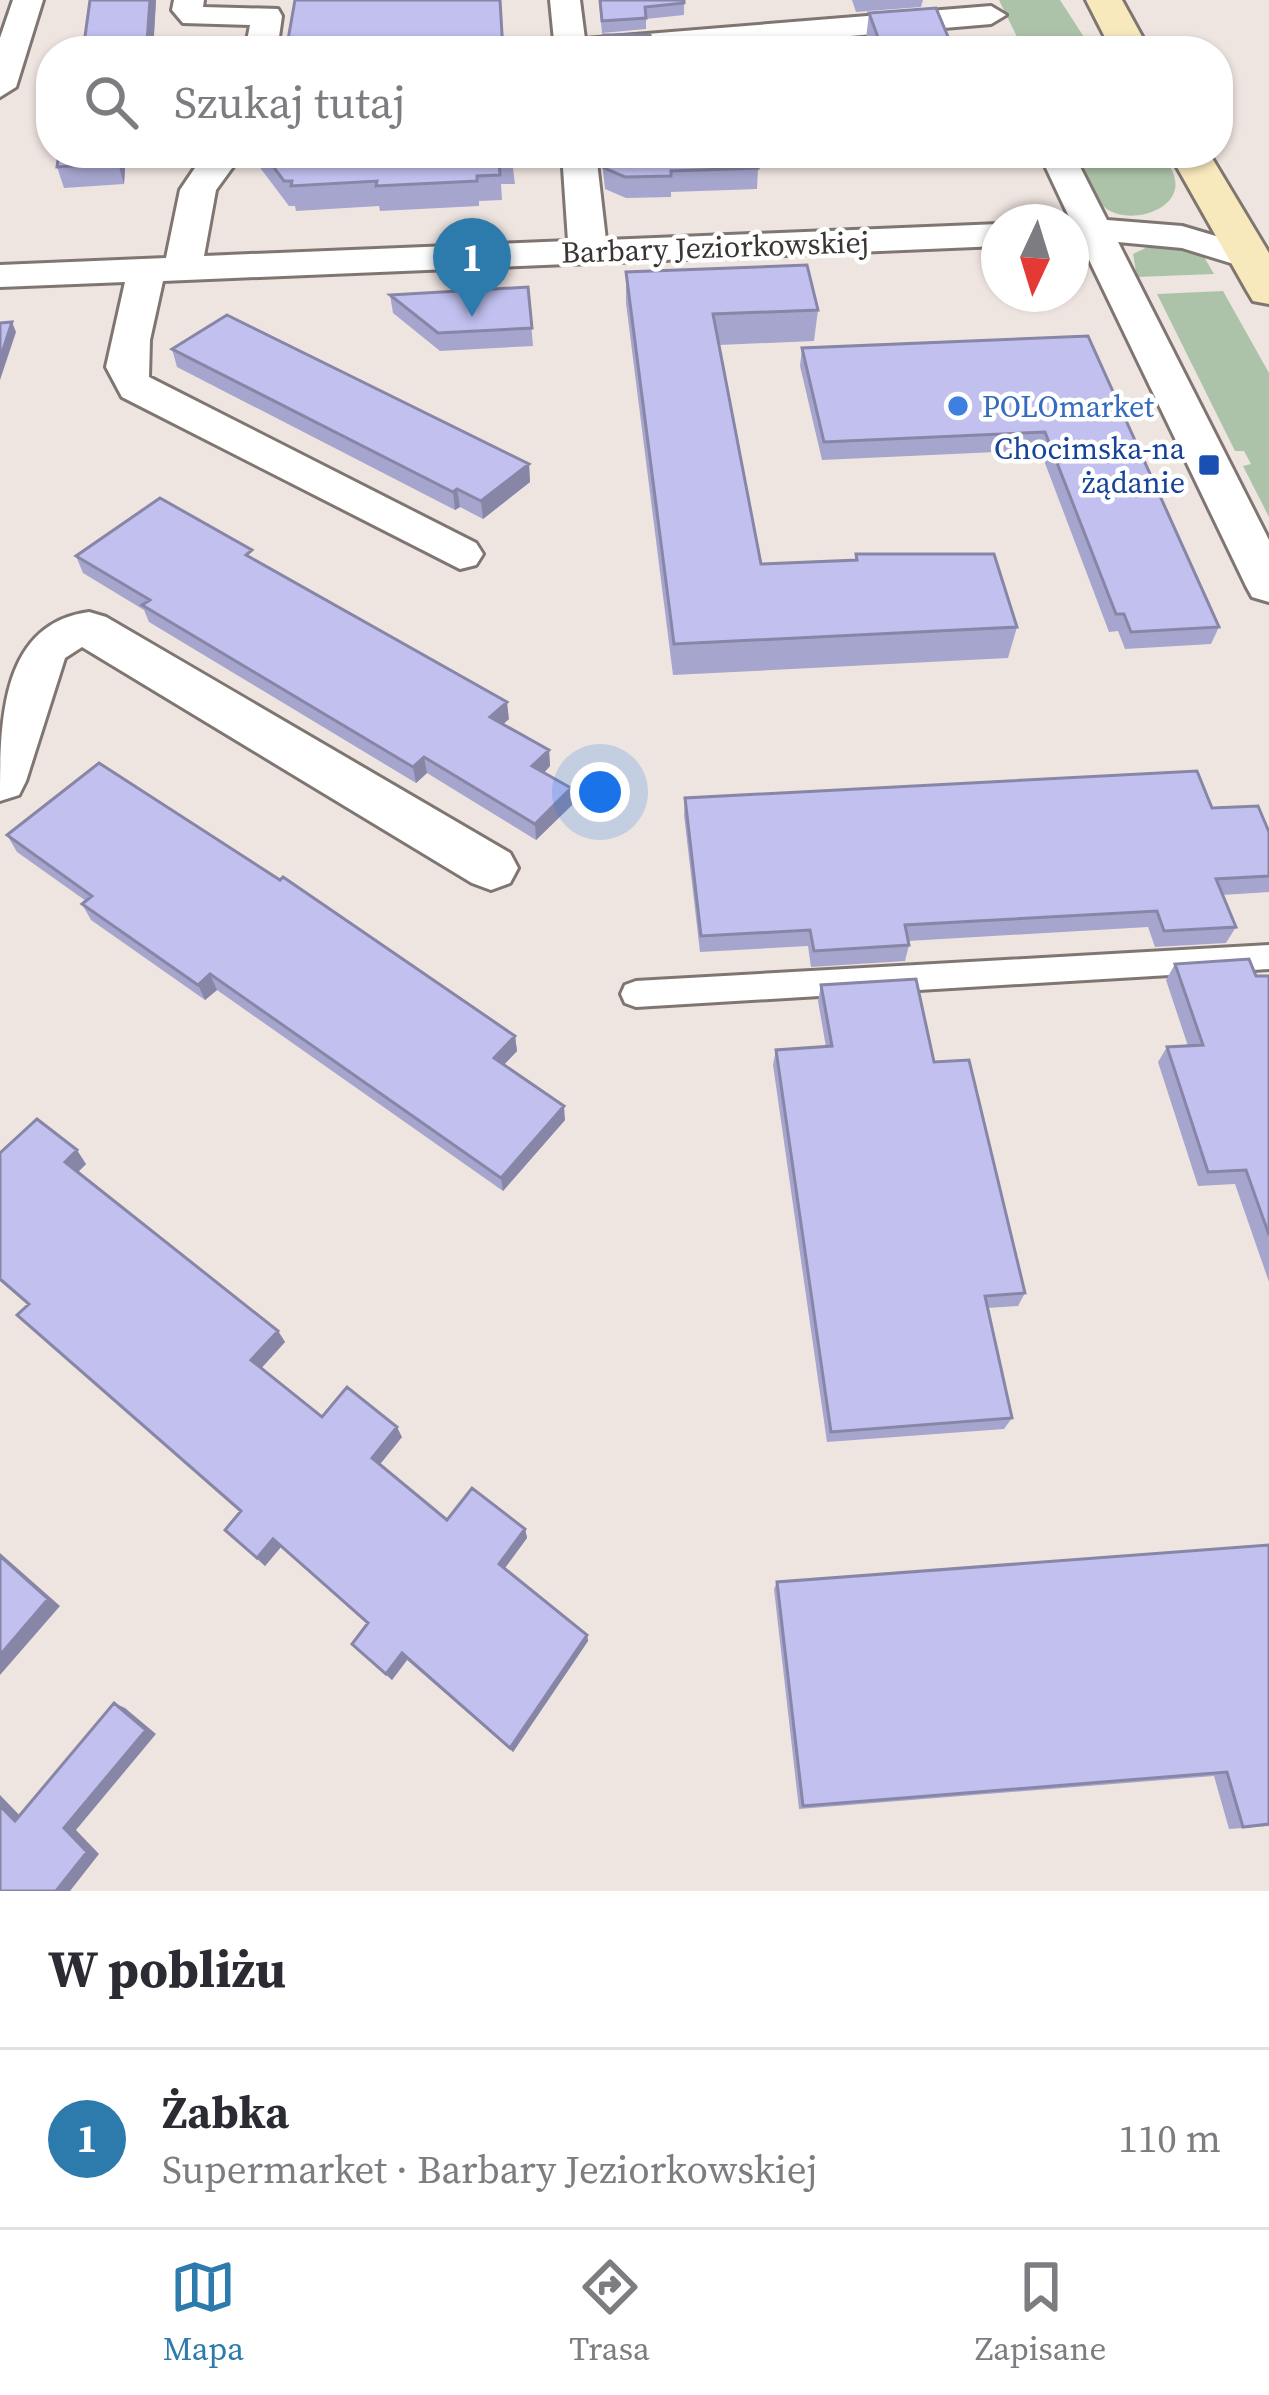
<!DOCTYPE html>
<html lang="pl">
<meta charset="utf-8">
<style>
:root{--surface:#fff;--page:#f7f7f7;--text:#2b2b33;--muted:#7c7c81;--line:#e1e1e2;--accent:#2d7bad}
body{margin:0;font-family:"Source Serif 4",serif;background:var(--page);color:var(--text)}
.compass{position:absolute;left:981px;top:204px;width:108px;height:108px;border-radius:50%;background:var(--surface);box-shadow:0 3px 9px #0004;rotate:184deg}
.you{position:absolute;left:600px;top:792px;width:42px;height:42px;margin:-30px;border:9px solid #fff;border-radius:50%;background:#1a73e8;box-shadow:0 0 0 18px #1a73e833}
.badge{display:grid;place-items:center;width:78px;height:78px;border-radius:50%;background:var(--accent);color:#fff;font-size:39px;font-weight:700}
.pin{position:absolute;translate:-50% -99px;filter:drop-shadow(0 3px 6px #0008)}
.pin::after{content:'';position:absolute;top:63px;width:42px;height:36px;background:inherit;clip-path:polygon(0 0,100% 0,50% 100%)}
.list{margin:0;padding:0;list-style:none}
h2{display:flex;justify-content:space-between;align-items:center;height:156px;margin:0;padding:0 48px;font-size:51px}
h2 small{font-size:39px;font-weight:400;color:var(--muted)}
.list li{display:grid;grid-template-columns:78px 1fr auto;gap:36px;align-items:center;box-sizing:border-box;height:180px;padding:0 48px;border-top:3px solid var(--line)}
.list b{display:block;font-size:45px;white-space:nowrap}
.list p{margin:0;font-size:39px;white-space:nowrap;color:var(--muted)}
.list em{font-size:39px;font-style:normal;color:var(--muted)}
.icon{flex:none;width:66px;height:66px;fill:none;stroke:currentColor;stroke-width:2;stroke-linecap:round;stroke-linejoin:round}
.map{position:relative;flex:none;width:1269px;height:1891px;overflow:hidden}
.search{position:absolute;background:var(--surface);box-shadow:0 3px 9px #0004;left:36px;right:36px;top:36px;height:132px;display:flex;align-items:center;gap:30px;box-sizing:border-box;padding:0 42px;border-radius:48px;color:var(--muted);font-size:45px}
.sheet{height:336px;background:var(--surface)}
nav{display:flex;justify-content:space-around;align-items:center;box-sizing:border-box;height:168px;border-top:3px solid var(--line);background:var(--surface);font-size:33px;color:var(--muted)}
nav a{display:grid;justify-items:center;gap:6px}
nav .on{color:var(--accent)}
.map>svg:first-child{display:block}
</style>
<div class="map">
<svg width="1269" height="1891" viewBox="0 0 1269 1891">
<rect width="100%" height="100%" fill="#efe5e0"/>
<!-- green -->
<path fill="#acc3a9" d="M999,0H1060L1093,51H1049L1044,41L1020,43Z
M1102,153H1163C1168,163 1178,177 1175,189C1170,213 1130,222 1110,211C1094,202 1085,180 1080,163L1105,161Z
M1154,244L1200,250L1214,274L1137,277L1133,254Z
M1223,291L1269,373V517L1243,466L1251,464L1244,451H1235L1157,294Z"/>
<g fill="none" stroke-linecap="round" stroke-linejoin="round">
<defs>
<path id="service" d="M1269,945V969L636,1007L625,1003L621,994L625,985L636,981Z"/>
<path id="minor" d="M13,0H43L16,87L0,97V38Z
M174,0H204L203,7L278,9L282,16L277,51H245L250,25L183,23L172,10Z
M550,0H580L585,39L991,6L1006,15L991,24L673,51H555Z
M205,153H243L216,190L204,256L568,241L562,153H596L606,240L999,224V246L163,281L150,340L149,377L476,543L483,554L476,565L460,569L122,397L106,367L125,282L0,287V265L166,258L180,190Z
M1039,153H1073L1107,220L1182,226L1263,250L1269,258L1263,266L1250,269L1182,248L1118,242L1269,540V602L1252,597L1246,586L1081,243H1071V222H1067L1071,221Z
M89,612L106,617L510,853L518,868L510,883L491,890L472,883L82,647L65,658L26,781L19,795L0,801C0,722 0,624 89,612Z"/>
<path id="secondary" d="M1086,0H1122L1150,51H1112Z
M1169,153H1209L1269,253V304L1253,301L1247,291Z"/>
</defs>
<!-- service casing -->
<use href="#service" stroke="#7f7671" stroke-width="6"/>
<!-- minor casing -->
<use href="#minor" stroke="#7f7671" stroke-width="6"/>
<!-- secondary casing -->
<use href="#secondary" stroke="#7f7671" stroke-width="6"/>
<!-- service -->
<use href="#service" fill="#fff" fill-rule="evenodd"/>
<!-- minor -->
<use href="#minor" fill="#fff" fill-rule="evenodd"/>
<!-- secondary -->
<use href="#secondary" fill="#f8e9bd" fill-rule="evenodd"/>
</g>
<!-- wall -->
<path fill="#a6a5ce" d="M156,0L153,51H83Z
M599,0H684V15L646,19V29L602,33Z
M852,0H923L921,7L856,12Z
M869,13L954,51H870L866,39Z
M59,153H126L124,184L64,188L57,167Z
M256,153H511L515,184H501L502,200L479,201V206L380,211L379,206L296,211L295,206H289L258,165Z
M601,153H772L771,167L758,168L757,189L671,192V197L626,198L605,189Z
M626,272L818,310L814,341L719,345L761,564L855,560L856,554L1017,627L1008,658L673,675L626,303Z
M528,287L533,346L440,351L393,313L390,295Z
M1088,336L1219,627L1211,644L1125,649L1118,631L1109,632L1040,450L822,460L800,366L802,348Z
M172,349L529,464L530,482L483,519L460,507L455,510L177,367Z
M76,556L255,560L509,719L503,724L549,750L550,766L544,773L572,805L536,840L427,773L416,783L149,622L144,610L83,573Z
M685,798L1212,808L1269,832V892L1222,895L1236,927L1226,943L1155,947L1148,927L908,941L909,945L905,961L811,967L808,946L700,952L684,815Z
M7,835L515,1036L517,1051L504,1065L565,1120L503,1191L217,990L205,1000L91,920L82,904L86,901L17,852Z
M1175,964L1256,976H1269V1282L1235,1184L1198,1186L1158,1062L1167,1047L1188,1046L1166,980Z
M821,985L934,1062L1025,1293L1018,1306L987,1308L1012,1418L1004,1429L827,1442L773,1065L776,1050L826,1047L818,1001Z
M0,1153L86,1164L78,1172L278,1331L285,1342L261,1368L322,1417L402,1437L380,1464L447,1520L525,1529L527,1538L505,1568L587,1635L588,1641L513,1752L407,1660L392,1680L358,1651L352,1644L367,1624L281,1547L265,1566L233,1538L241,1512L17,1315L28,1305L0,1281Z
M1269,1545V1826L1229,1829L1214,1776L799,1809L774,1589L777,1582Z"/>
<!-- shaded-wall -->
<path fill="#8786a7" d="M150,0H156L153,51H149L147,42Z
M118,153H126L124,184L118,163Z
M12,322L16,332L0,380V359Z
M529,464L530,482L483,519L481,501Z
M457,489L460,507L455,510L453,492Z
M507,702L509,719L492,734L490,717Z
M549,750L550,766L534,783L532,766Z
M424,757L427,773L416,783L413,767Z
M571,788L572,805L536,840L535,824Z
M210,974L217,990L205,1000L198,985Z
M515,1036L517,1051L496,1073L494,1058Z
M564,1106L565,1120L503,1191L501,1178Z
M77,1150L86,1164L75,1175L65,1162Z
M278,1331L285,1342L258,1372L251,1360Z
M397,1427L402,1437L377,1468L372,1458Z
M525,1529L527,1538L502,1572L499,1564Z
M273,1539L281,1547L265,1566L257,1558Z
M0,1553L60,1606L0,1675Z
M587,1635L588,1641L513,1752L510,1748Z
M402,1653L407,1660L392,1680L386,1674Z
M114,1703L125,1708L156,1734L76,1830L99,1854L70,1891H56L64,1828Z
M0,1795L28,1824L15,1821L0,1806Z"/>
<!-- building -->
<path fill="#c1c0ef" stroke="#8786a7" stroke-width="3" d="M90,0H150L147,42H139L138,51H83Z
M295,0H500L503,51H286Z
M600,0H684V3L645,7L646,18L602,21Z
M936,8L954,51H883L869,13Z
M604,35H650L653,51H591V49L605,40Z
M59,153H118V163L57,167Z
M263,153H511L513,159H499L500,175L477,176V181L376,186L377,181L291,186L292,181H284Z
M603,153H755L758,168L671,171V176L625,177L604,168Z
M807,265L818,310L713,314L761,564L857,560L856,554H994L1017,627L674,644L626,272Z
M528,287L532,328L438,333L390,295Z
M227,315L529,464L481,501L457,489L453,492L172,349Z
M12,322L0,359V323Z
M1088,336L1219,627L1131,632L1124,614H1116L1045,432L824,442L802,348Z
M160,498L252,550L246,555L507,702L490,717L549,750L532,766L571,788L535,824L424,757L413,767L142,605L150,600L76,556Z
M99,763L280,880L283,877L515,1036L494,1058L564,1106L501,1178L210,974L198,985L82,904L92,896L7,835Z
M1197,771L1212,808L1258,806L1269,832V876L1216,879L1236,927L1164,931L1157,911L905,925L909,945L814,951L810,930L701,936L685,798Z
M1249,959L1256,976H1269V1235L1246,1170L1208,1172L1167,1047L1203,1045L1175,964Z
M916,979L934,1062L969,1060L1025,1293L985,1296L1012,1418L831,1432L776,1050L832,1046L821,985Z
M37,1119L77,1150L65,1162L278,1331L251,1360L322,1417L347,1387L397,1427L372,1458L447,1520L472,1488L525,1529L499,1564L587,1635L510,1748L402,1653L386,1674L352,1644L368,1623L273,1539L257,1558L225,1530L241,1511L17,1315L29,1304L0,1279V1153Z
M1269,1545V1824L1243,1827L1227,1772L803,1806L777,1582Z
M0,1556L48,1599L0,1655Z
M114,1703L146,1730L64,1828L87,1852L56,1891H0V1806L15,1821Z"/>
<!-- markers -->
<circle fill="#3f7fe0" stroke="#fff" stroke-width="4.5" cx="958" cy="406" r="12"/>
<rect fill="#1a4fb4" stroke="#fff" stroke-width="4.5" x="1197" y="453" width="24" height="24" rx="6"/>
<g text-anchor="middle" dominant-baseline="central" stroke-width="9" stroke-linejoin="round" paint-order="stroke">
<!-- far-street labels -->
<g font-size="30" fill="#393533" stroke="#fff">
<text transform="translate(715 247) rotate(-2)">Barbary Jeziorkowskiej</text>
</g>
<!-- far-shop labels -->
<g font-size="30" fill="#366cbe" stroke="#fff" text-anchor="start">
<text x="982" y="406">POLOmarket</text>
</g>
<!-- far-transit labels -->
<g font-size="30" fill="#164399" stroke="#fff" text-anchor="end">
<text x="1185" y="448">Chocimska-na<tspan x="1185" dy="34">żądanie</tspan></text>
</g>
</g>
</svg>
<svg class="compass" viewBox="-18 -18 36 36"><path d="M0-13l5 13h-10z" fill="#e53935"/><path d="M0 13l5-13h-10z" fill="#7c7c81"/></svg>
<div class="you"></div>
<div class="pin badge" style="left:472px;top:317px">1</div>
<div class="search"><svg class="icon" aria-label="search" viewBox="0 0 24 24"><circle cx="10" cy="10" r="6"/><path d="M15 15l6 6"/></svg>Szukaj tutaj</div>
</div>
<section class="sheet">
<h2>W pobliżu<small></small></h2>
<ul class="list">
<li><span class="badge">1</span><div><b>Żabka</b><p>Supermarket · Barbary Jeziorkowskiej</p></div><em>110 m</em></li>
</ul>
</section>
<nav>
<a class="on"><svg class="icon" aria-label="map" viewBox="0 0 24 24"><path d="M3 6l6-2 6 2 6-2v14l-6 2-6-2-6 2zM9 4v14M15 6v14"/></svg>Mapa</a>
<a><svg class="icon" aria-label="directions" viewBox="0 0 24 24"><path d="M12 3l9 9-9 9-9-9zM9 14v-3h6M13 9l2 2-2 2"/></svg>Trasa</a>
<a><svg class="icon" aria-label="saved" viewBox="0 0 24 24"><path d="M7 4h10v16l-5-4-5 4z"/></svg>Zapisane</a>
</nav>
